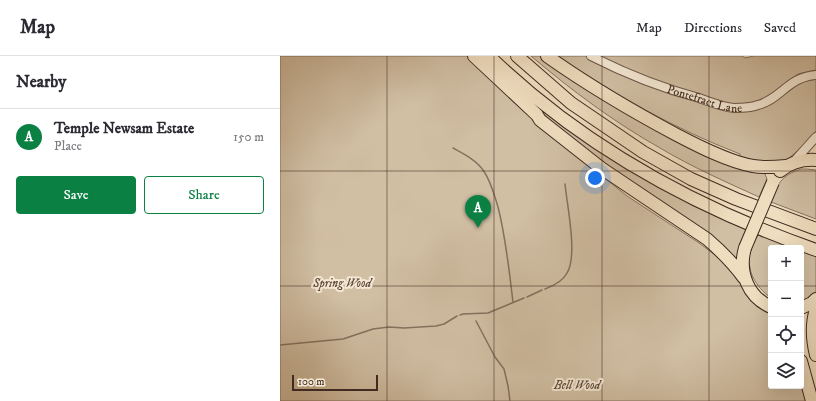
<!DOCTYPE html>
<meta charset="utf-8">
<style>
:root{--surface:#fff;--page:#f2f2f3;--text:#2b2b33;--muted:#7c7c81;--line:#e1e1e2;--accent:#0b8043}
body{margin:0;font-family:"IM FELL DW Pica",serif;background:var(--page);color:var(--text)}
.controls{position:absolute;right:12px;bottom:12px;display:grid;overflow:hidden;border-radius:4px;box-shadow:0 4px 16px #0002}
.controls button{width:36px;height:36px;display:grid;place-items:center;padding:0;border:0;border-bottom:1px solid var(--line);background:var(--surface);color:var(--text);font:20px sans-serif}
.scale{position:absolute;left:12px;bottom:10px;width:86px;box-sizing:border-box;padding-left:4px;border:2px solid #412a20;border-top:0;font-size:11px;line-height:14px;white-space:nowrap;color:#412a20;-webkit-text-stroke:3px #f5e9d5;paint-order:stroke}
.you{position:absolute;left:315px;top:122px;width:14px;height:14px;margin:-10px;border:3px solid #fff;border-radius:50%;background:#1a73e8;box-shadow:0 0 0 6px #1a73e833}
.badge{display:grid;place-items:center;width:26px;height:26px;border-radius:50%;background:var(--accent);color:#fff;font-size:13px;font-weight:700}
.pin{position:absolute;translate:-50% -33px;filter:drop-shadow(0 1px 2px #0008)}
.pin::after{content:'';position:absolute;top:21px;width:14px;height:12px;background:inherit;clip-path:polygon(0 0,100% 0,50% 100%)}
.list{margin:0;padding:0;list-style:none}
h2{display:flex;justify-content:space-between;align-items:center;height:52px;margin:0;padding:0 16px;font-size:17px}
h2 small{font-size:13px;font-weight:400;color:var(--muted)}
.list li{display:grid;grid-template-columns:26px 1fr auto;gap:12px;align-items:center;box-sizing:border-box;height:56px;padding:0 16px;border-top:1px solid var(--line)}
.list b{display:block;font-size:15px;white-space:nowrap}
.list p{margin:0;font-size:13px;white-space:nowrap;color:var(--muted)}
.list em{font-size:13px;font-style:normal;color:var(--muted)}
.actions{display:flex;gap:8px;padding:12px 16px}
.actions a{flex:1;padding:9px 0;border:1px solid var(--accent);border-radius:4px;text-align:center;font-size:14px;color:var(--accent)}
.actions .main{background:var(--accent);color:#fff}
.icon{flex:none;width:22px;height:22px;fill:none;stroke:currentColor;stroke-width:2;stroke-linecap:round;stroke-linejoin:round}
.map{position:relative;flex:none;width:536px;height:345px;overflow:hidden}
header{display:flex;align-items:center;gap:24px;box-sizing:border-box;height:56px;padding:0 20px;background:var(--surface);border-bottom:1px solid var(--line)}
header strong{font-size:19px}
nav{display:flex;gap:22px;margin-inline-start:auto;font-size:14px}
main{display:flex}
aside{flex:1;background:var(--surface)}
.map>svg:first-child{display:block}
</style>
<header>
<strong>Map</strong>
<nav><a>Map</a><a>Directions</a><a>Saved</a></nav>
</header>
<main>
<aside>
<h2>Nearby<small></small></h2>
<ul class="list">
<li><span class="badge">A</span><div><b>Temple Newsam Estate</b><p>Place</p></div><em>150 m</em></li>
</ul>
<div class="actions"><a class="main">Save</a><a>Share</a></div>
</aside>
<div class="map">
<svg width="536" height="345" viewBox="0 0 536 345">
<rect width="100%" height="100%" fill="#efddbf"/>
<filter id="stains"><feTurbulence type="fractalNoise" baseFrequency=".005" numOctaves="4"/><feColorMatrix values="0 0 0 0 .2 0 0 0 0 .09 0 0 0 0 .02 0 0 0 .5 -.17"/></filter>
<radialGradient id="worn" r=".72"><stop offset=".6" stop-color="#630" stop-opacity="0"/><stop offset="1" stop-color="#630" stop-opacity=".3"/></radialGradient>
<!-- green -->
<path fill="#d1bfa4" stroke="#897462" d="M0,0H188L295,98L347,140L419,187L443,205L455,215L463,231L491,255V330H521V315L529,345H0Z
M251,0H263L453,111L470,116L482,117L485,118L487,123L479,141C446,126 412,111 380,92C334,66 291,34 251,0Z
M277,0H305L410,43L435,51L457,56L471,55L485,51L492,48L506,36L522,26L536,23V75L523,90L508,103L503,105L487,107L465,102L460,100V98C395,73 335,39 277,0Z
M318,0H462L465,2L474,0H536V14L518,18L506,26L496,36L478,47L449,49L355,18Z
M247,41L387,135L413,149L466,173L459,190L461,191L458,206C386,153 312,102 246,43Z
M521,113H526L536,114V163L491,146C498,128 500,120 521,113Z
M478,179L514,192H491V242C476,231 466,215 470,196C472,190 475,184 478,179Z
M521,194L536,199V237L530,242L521,246Z"/>
<g fill="none" stroke-linecap="round" stroke-linejoin="round">
<!-- stream -->
<path stroke="#86715f" stroke-width="1.5" d="M173,92C184,98 196,104 203,114C211,125 214,138 218,151C226,182 229,214 233,246
M265,233C273,230 283,225 287,217C298,200 287,149 285,128
M247,241L262,234
M180,259L183,258L208,257L244,242
M196,265L215,301L224,313L228,330L230,345
M0,289L63,283L93,273L109,271L124,272L156,270L164,268L177,260"/>
<defs>
<g id="minor">
<path id="s1" d="M311,0C346,18 382,32 419,42C430,46 442,51 454,52C462,52 470,52 478,49C501,43 508,21 536,19"/>
<path d="M513,106L518,101L536,81"/>
</g>
<path id="highway" d="M194,0L257,59L260,64L321,112L427,183C441,195 453,207 464,222
M209,0C301,89 416,152 536,194
M237,0L291,47L363,96L411,123L456,143L536,173
M267,0C308,29 352,55 397,79C418,90 449,106 473,110C484,112 495,111 506,110
M500,115C511,106 522,103 536,104
M465,192C458,216 468,241 491,251
M521,252L532,247L536,243
M536,253C531,269 532,283 536,299
M521,305L532,345"/>
</defs>
<!-- minor casing -->
<use href="#minor" stroke="#6c5748" stroke-width="10"/>
<!-- highway casing -->
<use href="#highway" stroke="#412a20" stroke-width="14"/>
<!-- minor -->
<use href="#minor" stroke="#f5e9d5" stroke-width="8"/>
<!-- highway -->
<use href="#highway" stroke="#efddbf" stroke-width="12"/>
<defs>
<path id="highway-bridge" d="M465,192L493,126"/>
</defs>
<!-- highway-bridge casing -->
<use href="#highway-bridge" stroke="#412a20" stroke-width="14" stroke-linecap="butt"/>
<!-- highway-bridge -->
<use href="#highway-bridge" stroke="#efddbf" stroke-width="12"/>
</g>
<!-- grid -->
<path fill="none" stroke="#412a20" stroke-width="1" stroke-opacity="0.55" d="M107,0V345M214,0V345M322,0V345M429,0V345M0,115H536M0,230H491M521,230H536"/>
<g text-anchor="middle" dominant-baseline="central" stroke-width="4" stroke-linejoin="round" paint-order="stroke">
<!-- street labels -->
<g font-size="12" fill="#412a20" stroke="#f5e9d5">
<text stroke="none"><textPath href="#s1" startOffset="122">Pontefract Lane</textPath></text>
</g>
<!-- park labels -->
<g font-size="12" font-style="italic" fill="#5e483a" stroke="#f5e9d5">
<text x="62" y="227">Spring Wood</text>
<text x="297" y="329">Bell Wood</text>
</g>
</g>
<rect width="100%" height="100%" filter="url(#stains)"/>
<rect width="100%" height="100%" fill="url(#worn)"/>
</svg>
<div class="controls">
<button>+</button>
<button>−</button>
<button><svg class="icon" aria-label="locate" viewBox="0 0 24 24"><circle cx="12" cy="12" r="6"/><path d="M12 2v4M12 18v4M2 12h4M18 12h4"/></svg></button>
<button><svg class="icon" aria-label="layers" viewBox="0 0 24 24"><path d="M12 4l9 5-9 5-9-5zM3 14l9 5 9-5"/></svg></button>
</div>
<div class="scale">100 m</div>
<div class="you"></div>
<div class="pin badge" style="left:198px;top:172px">A</div>
</div>
</main>
